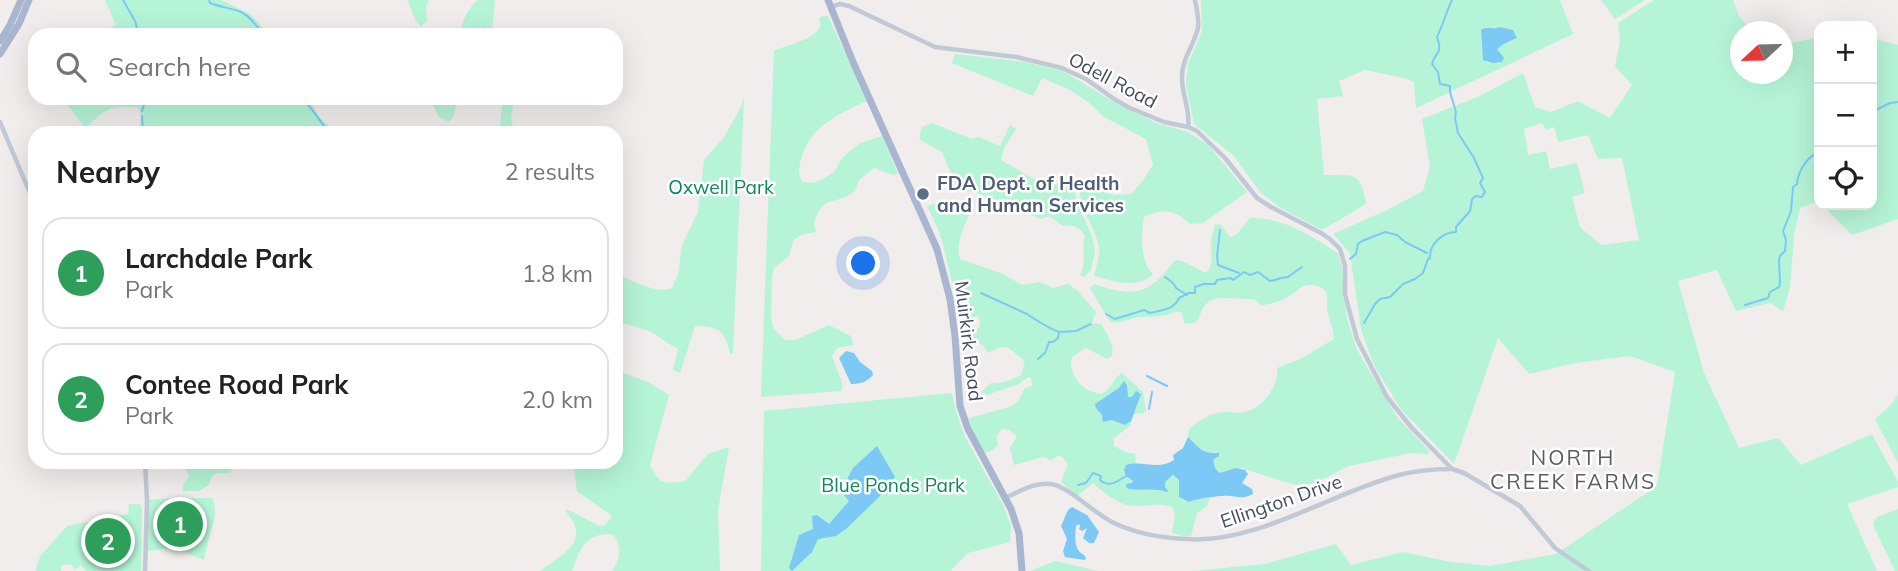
<!DOCTYPE html>
<meta charset="utf-8">
<style>
:root{--surface:#fff;--page:#f2f2f2;--text:#202124;--muted:#757577;--line:#e0e0e0;--accent:#0345f4}
body{margin:0;font-family:Mulish,sans-serif;background:var(--page);color:var(--text)}
.controls{position:absolute;right:21px;top:21px;display:grid;overflow:hidden;border-radius:14px;box-shadow:0 7px 28px #0002}
.controls button{width:63px;height:63px;display:grid;place-items:center;padding:0;border:0;border-bottom:2px solid var(--line);background:var(--surface);color:var(--text);font:35px sans-serif}
.compass{position:absolute;left:1730px;top:21px;width:63px;height:63px;border-radius:50%;background:var(--surface);box-shadow:0 7px 28px #0002;rotate:248deg}
.you{position:absolute;left:864px;top:264px;width:24px;height:24px;margin:-18px;border:5px solid #fff;border-radius:50%;background:#1a73e8;box-shadow:0 0 0 10px #1a73e833}
.badge{display:grid;place-items:center;width:46px;height:46px;border-radius:50%;background:var(--accent);color:#fff;font-size:23px;font-weight:700}
.pin{position:absolute;translate:-50% -50%;border:4px solid #fff;box-shadow:0 2px 7px #0006}
.list{margin:0;padding:0;list-style:none}
h2{display:flex;justify-content:space-between;align-items:center;height:91px;margin:0;padding:0 28px;font-size:30px}
h2 small{font-size:23px;font-weight:400;color:var(--muted)}
.list li{display:grid;grid-template-columns:46px 1fr auto;gap:21px;align-items:center;box-sizing:border-box;height:112px;margin:0 14px 14px;padding:0 14px;border:2px solid var(--line);border-radius:21px}
.list b{display:block;font-size:26px;white-space:nowrap}
.list p{margin:0;font-size:23px;white-space:nowrap;color:var(--muted)}
.list em{font-size:23px;font-style:normal;color:var(--muted)}
.icon{flex:none;width:38px;height:38px;fill:none;stroke:currentColor;stroke-width:2;stroke-linecap:round;stroke-linejoin:round}
.map{position:relative;flex:none;width:1898px;height:571px;overflow:hidden}
.search{position:absolute;background:var(--surface);box-shadow:0 7px 28px #0002;left:28px;top:28px;width:595px;height:77px;display:flex;align-items:center;gap:18px;box-sizing:border-box;padding:0 24px;border-radius:21px;color:var(--muted);font-size:26px}
.panel{position:absolute;background:var(--surface);box-shadow:0 7px 28px #0002;left:28px;top:126px;width:595px;height:343px;border-radius:21px}
.map>svg:first-child{display:block}
</style>
<div class="map">
<svg width="1898" height="571" viewBox="0 0 1898 571">
<rect width="100%" height="100%" fill="#f0edec"/>
<!-- green -->
<path fill="#b5f4d7" fill-rule="evenodd" d="M105,0H221L250,14L270,35H97L116,25Z
M407,0H429L426,6L427,21L421,26L416,21Z
M478,0H495L492,31L493,35H460C463,20 466,10 478,0Z
M1201,0H1560L1573,34L1416,108L1414,82L1408,79L1365,70L1339,81L1343,96L1317,99L1324,175C1352,176 1360,170 1366,202L1363,206L1322,230L1281,208L1260,192L1234,156L1194,124L1186,85L1188,64L1202,31ZM1499,27L1513,30L1515,40L1504,44L1497,49L1502,62H1487L1482,49L1481,30Z
M1601,0H1645L1615,19Z
M1654,0H1733L1739,16L1751,31L1741,32V74H1783V45L1819,37V202L1817,201L1800,208L1794,235L1790,288L1783,311L1770,303L1736,311L1717,270L1678,281L1704,373L1739,448L1778,438L1801,465L1872,434L1898,482V487L1847,504L1877,571H1192L1265,564L1336,544L1351,565L1403,552L1451,562L1490,566L1556,554L1657,486L1675,372L1630,356L1575,363L1529,374L1498,338L1454,464L1400,408L1374,365L1361,330L1350,253L1333,234L1385,211L1423,191L1430,167L1422,119L1480,96L1523,73L1535,107L1551,112L1578,101L1610,118L1632,85L1615,66L1620,40L1618,23ZM1542,123L1546,130L1554,127L1558,142L1588,135L1598,159L1622,158L1639,240L1601,245L1580,227L1572,197L1585,193L1577,163L1550,169L1546,151L1528,155L1524,129Z
M823,16H828L867,101C840,113 811,126 802,156C799,165 797,173 803,182L812,183L821,180L834,172L843,157L860,143L882,136L898,173L893,175L874,168L859,180L855,191L846,197L826,203L819,210L814,223L816,230L815,232L801,235L793,241L789,256L774,268L772,278L771,318L774,329L785,340H795L829,325L851,336L853,345L837,348L832,356L843,385L841,391L761,397L774,50C785,47 812,39 818,30C821,26 820,23 819,18Z
M1872,38L1898,45V219L1852,235L1822,205H1872Z
M955,54L1025,62L1063,71L1112,101L1159,124L1188,132L1208,145L1247,192L1203,223L1190,224C1175,210 1163,208 1144,217C1141,234 1140,262 1153,274C1137,290 1113,281 1094,276C1096,267 1100,257 1099,248C1097,229 1075,203 1081,185L1114,195L1132,194L1144,179L1153,165L1146,139L1104,117L1088,102L1070,90L1042,78L1033,96L952,63Z
M744,97L733,353L730,354C725,330 718,326 695,326L680,373L673,370L678,349C668,344 658,335 649,331C638,327 627,325 616,321V273C630,280 658,295 672,288L678,275L682,245L698,212L704,160L724,137L741,107Z
M62,98H308L320,118L337,133H138L141,118L139,108C110,104 107,109 85,128Z
M429,98H457L454,116L449,122L439,117Z
M503,98H514L511,119L514,133H499Z
M932,123L972,139L979,137L1000,146L1010,125L1016,129L1004,148L1001,160L1046,186L1069,182L1074,184L1076,201L1092,236L1095,251L1091,270L1084,277L1080,275C1087,262 1081,250 1085,236C1080,227 1073,224 1063,226L1049,216L1041,219L974,192L958,190L942,152L922,141L919,137L922,127Z
M938,203L969,215C963,229 955,244 960,259L1001,273L1022,285L1040,282L1053,288L1068,284L1078,291L1096,312L1097,315H1094L1093,322H1091L1092,324L1096,323L1100,325L1101,323C1106,333 1115,345 1112,356L1107,359L1086,348L1073,356L1071,360C1071,379 1082,390 1100,394C1112,391 1112,379 1122,373L1143,392L1146,410L1144,413L1134,414L1130,426L1114,438V446L1125,452L1135,454L1136,464H1129L1133,481V490L1146,489L1168,491L1165,487V482L1173,475L1179,480L1180,498L1189,502L1195,499L1210,498L1207,506L1197,513L1191,536H1183L1172,533L1175,515L1173,508C1158,500 1143,509 1127,505C1115,502 1102,491 1093,483L1077,496L1061,482L1068,464L1062,457L1058,456L1051,460L1043,457L1014,465L1010,448L1017,437L1010,430L1002,429L996,437L998,445L993,450L985,453L974,436L969,418L1010,407L1018,401L1025,388L1032,386L1031,378L1028,377L1019,384L987,395L981,392L991,383C1002,384 1012,380 1021,375L1025,361L1007,347L998,348L988,353C983,343 980,343 970,341L971,332L979,328L980,320L978,316L961,319L943,245L939,231L927,206Z
M1250,218C1283,217 1311,236 1338,253L1342,268L1347,318L1357,350L1397,417L1430,452L1427,454L1411,453L1349,466L1315,483L1295,485L1241,468L1220,473C1212,467 1213,460 1217,452C1204,455 1196,446 1188,437L1189,429C1199,420 1212,412 1225,412C1229,411 1233,413 1236,413C1252,412 1261,406 1269,394C1275,385 1278,379 1277,368L1300,359L1334,339C1334,327 1327,317 1327,306C1327,300 1328,299 1327,294C1323,285 1310,283 1302,287C1297,290 1293,294 1288,297C1280,301 1270,305 1261,305L1254,299C1240,300 1217,294 1207,303C1197,312 1204,326 1184,323L1182,313L1177,311C1164,318 1153,316 1138,317C1128,319 1120,324 1110,322L1090,288L1094,284C1135,298 1149,295 1175,260L1182,261L1206,273C1215,263 1210,256 1211,243C1211,237 1214,231 1215,224L1221,225L1230,237L1236,235Z
M616,370L648,382L669,395L650,465C659,485 666,484 685,481L708,454L729,447L718,510L720,571H612C620,559 623,545 612,534C585,533 580,549 572,571H540C562,554 593,541 565,511L567,509L599,526L605,525L612,516L577,491L574,467L571,462H616Z
M952,393L956,412L965,437L1002,503L1011,525L1010,542L968,553L950,571H761L764,411Z
M1898,394V463L1875,419L1891,405Z
M176,462H236L230,473H217L212,476L209,485L199,491H182L184,483L189,476L187,471Z
M177,498H212C217,511 215,518 211,531C208,541 206,551 204,560L174,548L146,551L147,500Z
M129,504H140L142,508L141,571H87L80,565L78,568L74,569L72,565L66,564L61,566V571H36L37,564L41,555L67,526L128,514Z
M1898,509V571H1895L1873,525L1877,517Z
M1055,561L1099,571H1105H1030Z"/>
<!-- water -->
<path fill="#7cc9f6" d="M1499,27L1513,30L1517,38L1504,44L1497,49L1504,58L1502,62L1493,63L1483,60L1481,30C1486,26 1493,30 1499,27Z
M846,351L854,353L860,362L872,371L873,375C867,382 860,384 851,384L839,358Z
M1124,381L1127,385L1128,397H1132L1136,391L1141,394L1131,421L1125,425L1112,420L1103,422L1102,415L1096,408L1095,404L1119,388Z
M1188,437C1199,448 1202,454 1219,453V456L1214,459C1213,464 1215,470 1220,473L1236,468L1245,470L1248,474L1242,483L1252,489L1253,494C1242,499 1241,497 1230,496C1221,495 1196,499 1189,502L1179,497V480L1173,475L1165,482V487L1169,492C1165,492 1161,490 1157,490C1148,488 1136,492 1127,488L1126,484L1132,483L1133,481L1126,476L1124,470L1126,465C1144,460 1156,471 1174,460L1173,455L1183,448Z
M877,446L895,477L879,497L846,529L836,536L818,539L812,552L792,571L789,568L799,535L813,529L812,516L817,515L829,524L849,501L841,491L853,468Z
M1072,507L1087,515L1099,532L1094,543H1089L1083,538L1087,528L1082,531L1079,529L1080,526L1079,524L1076,526C1075,538 1073,549 1085,556L1086,559L1084,560L1065,557L1063,551L1067,539L1061,526L1068,510Z"/>
<g fill="none" stroke-linecap="round" stroke-linejoin="round">
<!-- stream -->
<path stroke="#7cc9f6" stroke-width="2" d="M123,0L135,21L139,35
M209,0L210,3C220,7 230,8 239,11C252,16 256,28 266,35
M301,98C314,108 319,123 331,133
M142,111L146,98
M1872,112L1890,103L1898,102
M142,116L143,133
M1220,230L1217,256L1218,265L1239,273
M1350,259L1356,254L1358,244L1362,241L1385,232L1397,235L1405,242L1427,253
M1165,277L1173,283L1176,288L1187,295
M981,293L1027,314C1036,320 1048,328 1059,332
M1745,305L1768,298L1770,292L1779,287L1780,283L1779,260L1780,256L1785,251L1786,240L1783,231L1791,211L1793,187L1797,184C1798,172 1806,158 1817,153
M1106,314L1115,319L1144,310L1150,313C1161,310 1174,310 1179,298L1189,293H1195V287L1204,284H1215L1217,280L1231,278L1233,280L1244,272L1250,275L1258,272L1270,281C1277,280 1282,277 1288,277L1302,267
M1364,323L1375,304L1380,299L1390,297L1403,284L1415,279L1423,273L1428,259L1430,258C1429,244 1443,232 1456,232V227L1470,211L1472,199L1476,196L1482,197L1485,192L1480,183L1483,178L1474,158L1458,133L1455,118L1456,112L1450,92V86L1440,84L1438,72L1432,64C1436,50 1443,55 1437,37C1443,25 1446,12 1452,0
M1038,359L1045,353L1049,342H1053L1058,338L1059,332L1076,331L1091,324
M1147,376L1167,386
M1149,409L1152,392
M1078,485L1086,483L1093,473L1101,476L1100,480C1109,488 1117,482 1126,476"/>
<!-- minor -->
<path stroke="#c1c9d6" stroke-width="4.5" d="M831,7L840,4L849,6L935,47L1016,57L1062,68L1086,79L1114,99L1130,108L1164,122L1188,127L1197,131L1225,158L1257,198L1271,207L1321,233L1330,239L1340,249L1345,266V294L1357,339L1387,397L1411,427L1452,469L1464,473L1520,506L1555,548L1589,571
M0,122L35,205
M1188,127C1191,111 1181,93 1182,76C1182,59 1194,45 1198,28C1199,19 1197,9 1195,0
M1006,498C1019,491 1036,482 1051,484C1068,486 1096,515 1114,523C1135,533 1163,538 1186,539C1255,545 1333,492 1399,475C1415,471 1434,469 1451,469
M145,571L147,500L145,462"/>
<!-- major -->
<path stroke="#a9b6d0" stroke-width="7" d="M828,0L853,62L937,249L950,299L955,336L960,406L968,429L1011,509L1019,533L1022,571
M0,41L10,25L21,0
M0,54L19,24L29,0"/>
</g>
<!-- markers -->
<circle fill="#5c6f8a" stroke="#fff" stroke-width="2.5" cx="923" cy="194" r="7"/>
<g text-anchor="middle" dominant-baseline="central" stroke-width="5" stroke-linejoin="round" paint-order="stroke">
<!-- street labels -->
<g font-size="19" fill="#434c5d" stroke="#fff">
<text transform="translate(1113 80) rotate(28)">Odell Road</text>
<text transform="translate(969 341) rotate(83)">Muirkirk Road</text>
<text transform="translate(1281 501) rotate(-19)">Ellington Drive</text>
</g>
<!-- service labels -->
<g font-size="19" font-weight="bold" fill="#4e5e75" stroke="#fff" text-anchor="start">
<text x="937" y="183">FDA Dept. of Health<tspan x="937" dy="22">and Human Services</tspan></text>
</g>
<!-- park labels -->
<g font-size="19" fill="#0b865d" stroke="#fff">
<text x="721" y="187">Oxwell Park</text>
<text x="893" y="485">Blue Ponds Park</text>
</g>
<!-- neighbourhood labels -->
<g font-size="21" letter-spacing="2" fill="#595c63" stroke="#fff">
<text x="1573" y="457">NORTH<tspan x="1573" dy="24">CREEK FARMS</tspan></text>
</g>
</g>
</svg>
<div class="controls">
<button>+</button>
<button>−</button>
<button><svg class="icon" aria-label="locate" viewBox="0 0 24 24"><circle cx="12" cy="12" r="6"/><path d="M12 2v4M12 18v4M2 12h4M18 12h4"/></svg></button>
</div>
<svg class="compass" viewBox="-18 -18 36 36"><path d="M0-13l5 13h-10z" fill="#e53935"/><path d="M0 13l5-13h-10z" fill="#757577"/></svg>
<div class="you"></div>
<div class="pin badge" style="left:180px;top:524px;background:#2e9e5b">1</div>
<div class="pin badge" style="left:108px;top:541px;background:#2e9e5b">2</div>
<div class="search"><svg class="icon" aria-label="search" viewBox="0 0 24 24"><circle cx="10" cy="10" r="6"/><path d="M15 15l6 6"/></svg>Search here</div>
<section class="panel">
<h2>Nearby<small>2 results</small></h2>
<ul class="list">
<li><span class="badge" style="background:#2e9e5b">1</span><div><b>Larchdale Park</b><p>Park</p></div><em>1.8 km</em></li>
<li><span class="badge" style="background:#2e9e5b">2</span><div><b>Contee Road Park</b><p>Park</p></div><em>2.0 km</em></li>
</ul>
</section>
</div>
